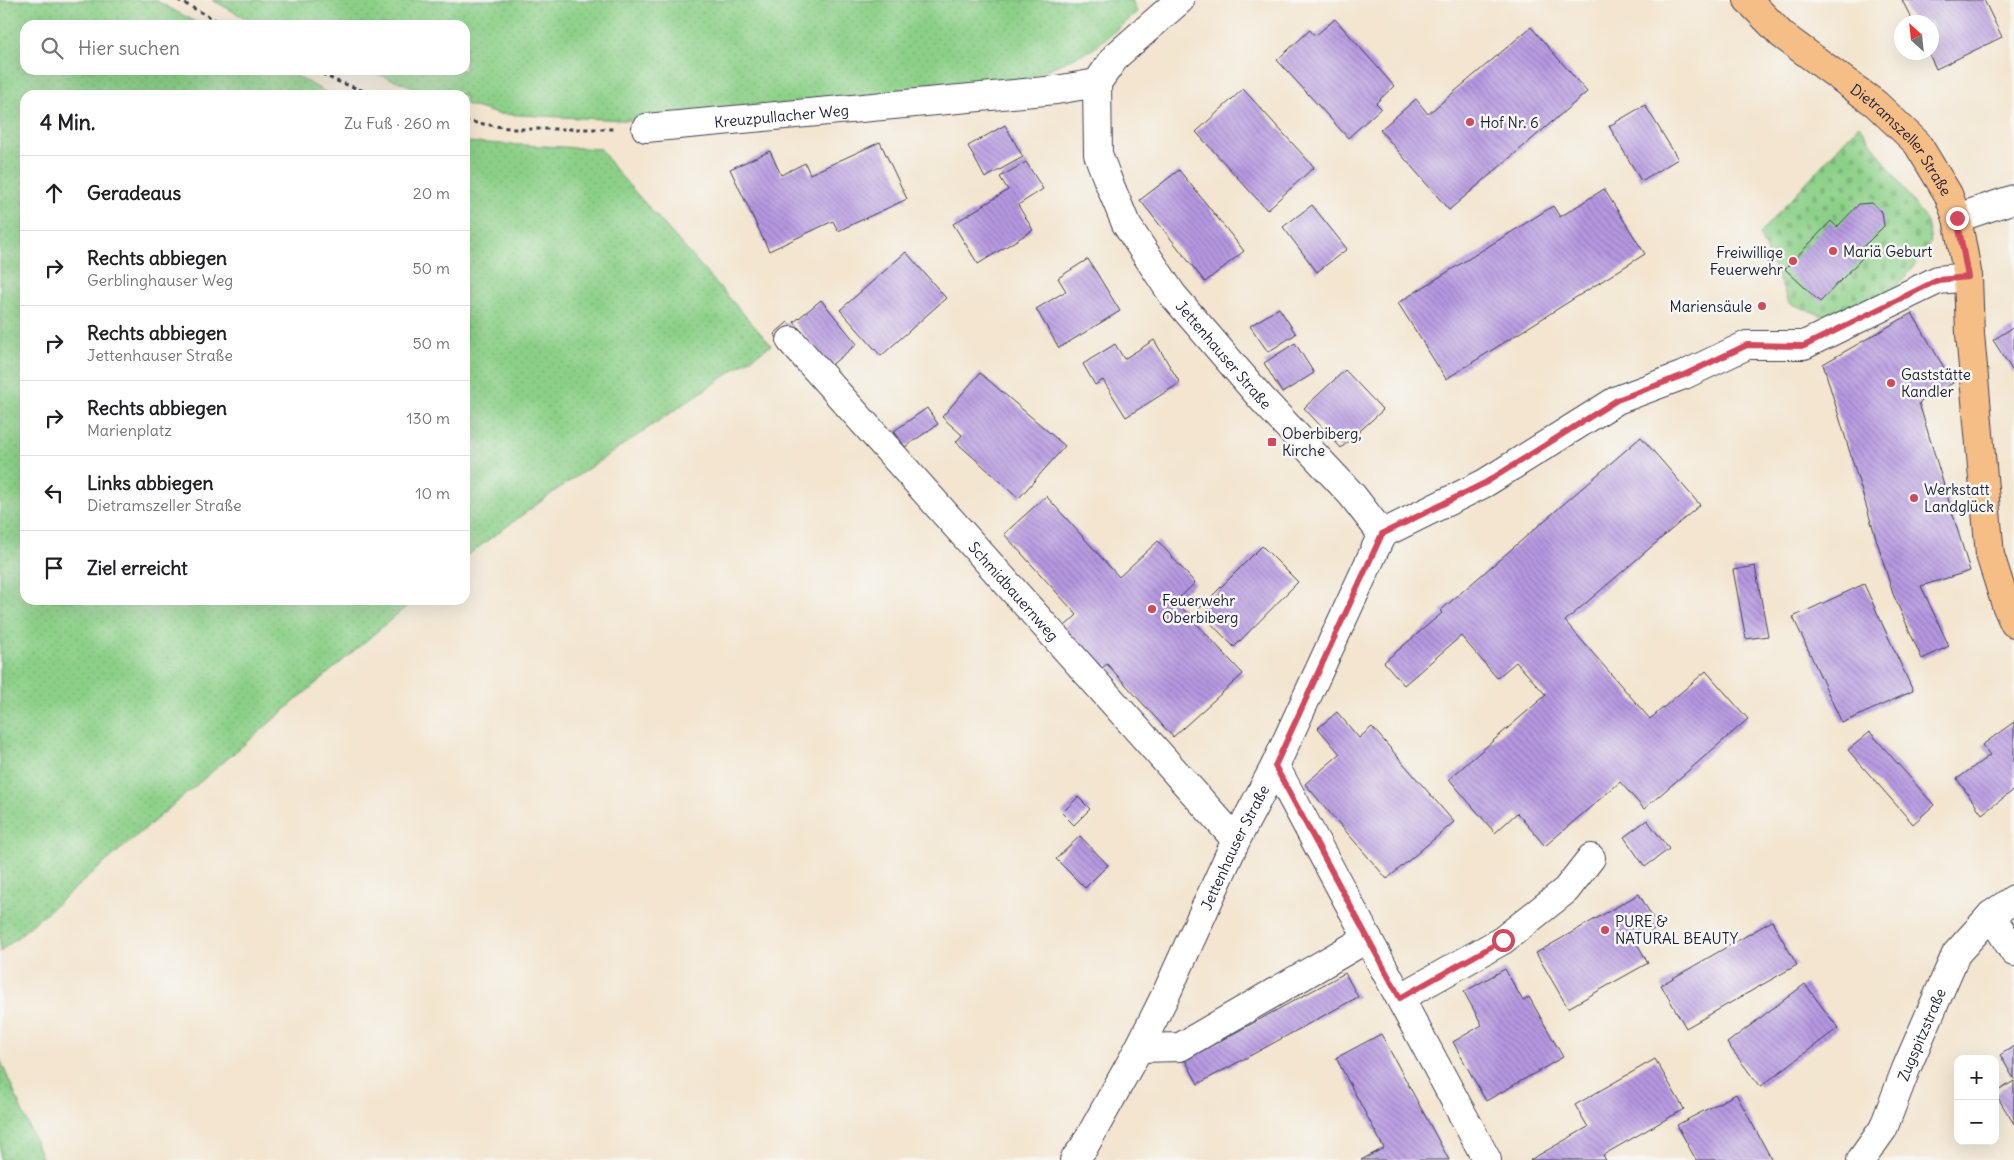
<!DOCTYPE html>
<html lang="de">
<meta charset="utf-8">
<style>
:root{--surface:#fff;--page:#f2f2f2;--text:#202124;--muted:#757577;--line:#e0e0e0}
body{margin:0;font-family:Delius,sans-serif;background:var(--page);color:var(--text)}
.controls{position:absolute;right:15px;bottom:15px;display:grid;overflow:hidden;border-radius:10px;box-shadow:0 5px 20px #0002}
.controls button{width:45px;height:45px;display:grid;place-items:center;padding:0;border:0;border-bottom:1px solid var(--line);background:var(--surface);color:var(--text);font:25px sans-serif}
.compass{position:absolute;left:1894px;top:15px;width:45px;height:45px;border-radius:50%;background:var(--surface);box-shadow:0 5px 20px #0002;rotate:333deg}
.stop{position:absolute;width:15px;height:15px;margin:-11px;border:4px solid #d1495b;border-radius:50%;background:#fff}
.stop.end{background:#d1495b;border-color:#fff;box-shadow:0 1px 5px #0008}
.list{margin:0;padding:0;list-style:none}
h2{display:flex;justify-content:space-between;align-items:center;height:65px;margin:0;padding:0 20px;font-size:21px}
h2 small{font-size:16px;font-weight:400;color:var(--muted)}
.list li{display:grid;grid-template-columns:32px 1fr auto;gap:15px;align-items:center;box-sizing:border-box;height:75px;padding:0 20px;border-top:1px solid var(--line)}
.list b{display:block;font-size:19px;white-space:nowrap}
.list p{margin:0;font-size:16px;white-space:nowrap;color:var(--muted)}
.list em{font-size:16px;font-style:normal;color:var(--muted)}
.icon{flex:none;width:28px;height:28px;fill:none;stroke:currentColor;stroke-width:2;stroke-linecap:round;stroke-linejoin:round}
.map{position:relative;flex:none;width:2014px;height:1160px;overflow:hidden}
.search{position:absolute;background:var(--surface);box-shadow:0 5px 20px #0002;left:20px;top:20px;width:450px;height:55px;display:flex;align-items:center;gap:12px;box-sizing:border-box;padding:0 18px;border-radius:15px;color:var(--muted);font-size:19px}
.panel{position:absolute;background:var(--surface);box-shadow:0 5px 20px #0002;left:20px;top:90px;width:450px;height:515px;border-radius:15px}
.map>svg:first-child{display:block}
</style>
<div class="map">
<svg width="2014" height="1160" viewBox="0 0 2014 1160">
<defs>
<pattern id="grass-dots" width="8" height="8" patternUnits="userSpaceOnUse" patternTransform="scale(1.25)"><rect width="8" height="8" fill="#8cd088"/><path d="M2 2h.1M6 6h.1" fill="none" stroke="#78b276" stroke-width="1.8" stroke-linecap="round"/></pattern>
<pattern id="cemetery-stones" width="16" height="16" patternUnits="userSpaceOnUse" patternTransform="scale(1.25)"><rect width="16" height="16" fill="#8cd088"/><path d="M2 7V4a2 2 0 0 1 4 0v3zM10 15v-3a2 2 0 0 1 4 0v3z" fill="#78b276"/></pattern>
<pattern id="building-back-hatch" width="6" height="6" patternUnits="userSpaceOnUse" patternTransform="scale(1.25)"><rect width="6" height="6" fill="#b698e1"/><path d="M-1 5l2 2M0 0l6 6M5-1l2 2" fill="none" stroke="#947cb8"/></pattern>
</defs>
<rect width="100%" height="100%" fill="#f6f6f2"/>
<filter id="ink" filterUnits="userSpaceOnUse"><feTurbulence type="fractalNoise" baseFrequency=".02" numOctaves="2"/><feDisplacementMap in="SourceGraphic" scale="10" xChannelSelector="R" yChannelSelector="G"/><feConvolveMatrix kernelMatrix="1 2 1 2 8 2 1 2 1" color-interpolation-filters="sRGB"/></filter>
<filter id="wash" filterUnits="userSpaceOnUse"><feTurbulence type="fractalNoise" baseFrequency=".0096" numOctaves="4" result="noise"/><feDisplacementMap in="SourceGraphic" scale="20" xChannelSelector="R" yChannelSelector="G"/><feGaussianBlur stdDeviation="1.12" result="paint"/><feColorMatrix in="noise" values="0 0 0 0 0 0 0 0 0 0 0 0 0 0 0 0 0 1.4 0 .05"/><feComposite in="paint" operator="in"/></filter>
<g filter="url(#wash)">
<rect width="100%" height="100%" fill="#f3e5cf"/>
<!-- grass -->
<path fill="url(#grass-dots)" stroke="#577962" d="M0,0H155L201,25H25V70H285L331,95H25V600H414L0,952Z
M212,0H1132L1137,12L1093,49L1022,81L644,121L498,114L465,104V95H435L367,70H465V25H258Z
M465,142L601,149L613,167L771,345L555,491L465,557Z
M0,1059L43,1160H0Z"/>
<!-- cemetery -->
<path fill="url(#cemetery-stones)" stroke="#577962" d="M1859,125L1927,222L1931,242L1903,281L1857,311L1829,318L1789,303L1759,234Z"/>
<g id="blocks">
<!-- building -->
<path fill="url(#building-back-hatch)" d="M1902,0H1984L2002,37L1936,69L1928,52H1932V22H1913Z
M1335,19L1394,86L1376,103L1381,108L1348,138L1277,60L1310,30L1315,36Z
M1531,27L1587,92L1449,210L1380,130L1416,99L1428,114Z
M1243,89L1314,167L1267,210L1196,132Z
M1645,105L1678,159L1641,181L1609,126Z
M1005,125L1023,157L985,178L968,146Z
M880,142L907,199L838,231L833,221L769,251L730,169L770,151L781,175L805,163L810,174Z
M1026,162L1043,189L1018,205L1033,230L978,264L953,224L1008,190L1000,177Z
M1179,170L1244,251L1205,282L1140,200Z
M1604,189L1645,254L1446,379L1398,303L1553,206L1560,217Z
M1872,203L1882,212L1884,226L1861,249L1866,254L1820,302L1785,269L1831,221L1837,227L1859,204Z
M1312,205L1347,249L1317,272L1283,227Z
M906,252L946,298L881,356L840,310Z
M1088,259L1120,311L1059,348L1036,309L1066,291L1058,278Z
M821,300L857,344L830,366L794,322Z
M1279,308L1296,334L1268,352L1250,326Z
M1912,313L1953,383L1919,403L1970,571L1921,586L1949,646L1922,659L1893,594L1823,364Z
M788,322L794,330L780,342L774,334Z
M2014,327V373L1993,340Z
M1154,340L1180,383L1126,417L1103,380L1095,385L1083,364L1115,344L1124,359Z
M1295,343L1314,373L1282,393L1264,363Z
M1345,370L1383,410L1341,448L1304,408Z
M980,373L1065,446L1019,498L956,442L962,435L942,417Z
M927,408L938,424L905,447L894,431Z
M1641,437L1700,505L1565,621L1650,719L1706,671L1748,719L1644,809L1620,782L1545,846L1517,813L1495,833L1449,779L1546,695L1516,662L1497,678L1461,636L1404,685L1384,662L1442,613L1440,611Z
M1046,496L1119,577L1158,541L1195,583L1176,601L1243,674L1173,737L1107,664L1102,668L1064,627L1077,615L1004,534Z
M1262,546L1298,582L1234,647L1198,610Z
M1755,566L1768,636L1746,639L1733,570Z
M1864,584L1913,691L1842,723L1793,617Z
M1337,712L1359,738L1372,727L1454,822L1387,879L1305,784L1340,754L1318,728Z
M2014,722V790L1982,814L1957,779L1990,755L1982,745Z
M1870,732L1934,805L1913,824L1848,750Z
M1078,797L1090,809L1074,825L1062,813Z
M1647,820L1669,849L1645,867L1624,837Z
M1080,836L1108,865L1085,888L1056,859Z
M1639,894L1658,927L1635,940L1648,963L1568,1008L1536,953Z
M1772,921L1797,965L1686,1028L1661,985Z
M1505,969L1523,1001L1529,997L1563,1057L1486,1101L1453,1042L1482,1025L1464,992Z
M1345,973L1358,997L1198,1084L1185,1060Z
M1805,984L1838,1028L1760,1087L1727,1043Z
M1381,1034L1449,1160H1361L1384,1148L1336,1058Z
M2014,1046V1079L2000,1055Z
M1655,1059L1684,1109L1603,1155L1606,1160H1530L1588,1127L1575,1105Z
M2014,1081V1124L1995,1093Z
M1736,1094L1772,1160H1696L1677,1125Z"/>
</g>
</g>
<g filter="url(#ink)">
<use href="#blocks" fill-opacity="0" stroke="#413f51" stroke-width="1"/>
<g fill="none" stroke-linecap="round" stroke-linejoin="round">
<defs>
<g id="minor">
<path id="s1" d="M1180,0L1116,56L1097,83L1098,154L1107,178L1126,224L1172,294L1262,399L1352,495L1382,534"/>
<path id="s2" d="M646,128L1056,90L1097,83"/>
<path d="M1957,218L2014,199"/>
<path id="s3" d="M791,341L1236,840"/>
<path d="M1382,534L1485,483L1617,400L1684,375L1747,345H1804L1938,280L1968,277"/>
<path d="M1275,766L1487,1160"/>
<path d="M1991,915L2014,952"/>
<path d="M1400,998L1503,940L1566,890L1591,858"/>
<path d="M1139,1048L1180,1047L1368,938"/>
<path id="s4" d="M1074,1160L1084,1147L1139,1048L1167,992L1236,840L1275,766L1382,534"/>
<path id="s5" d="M1861,1160L1883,1129L1906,1069L1956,954L1991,915L2014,899"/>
</g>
<g id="major">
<path id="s6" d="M1748,0L1782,35L1876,104L1917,143L1948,194L1957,218L1968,277L1970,334L1990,555L2006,605L2014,623"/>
</g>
</defs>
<!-- minor casing -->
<use href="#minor" stroke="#413f51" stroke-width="30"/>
<!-- major casing -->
<use href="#major" stroke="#413f51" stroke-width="30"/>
<!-- path -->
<path stroke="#413f51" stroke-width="3" stroke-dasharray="4 4" stroke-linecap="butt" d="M178,0L225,25
M315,70L334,80L375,95
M465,121L514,129H616"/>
<!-- minor -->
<use href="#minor" stroke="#fff" stroke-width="28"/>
<!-- major -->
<use href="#major" stroke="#f6be87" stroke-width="28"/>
</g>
</g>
<g fill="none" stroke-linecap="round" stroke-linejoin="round" filter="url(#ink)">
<!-- route -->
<path stroke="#d1495b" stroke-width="6" d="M1503,940L1400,998L1275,766L1382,534L1485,483L1617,400L1684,375L1747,345L1804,346L1938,280L1968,277L1957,218"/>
</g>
<!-- markers -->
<g fill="#d1495b" stroke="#f6f6f2" stroke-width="2">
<circle cx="1470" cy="122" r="5"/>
<circle cx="1833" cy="251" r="5"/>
<circle cx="1793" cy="261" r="5"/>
<circle cx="1762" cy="306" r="5"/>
<circle cx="1891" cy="383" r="5"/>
<rect x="1267" y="437" width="10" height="10" rx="2.5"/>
<circle cx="1914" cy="498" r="5"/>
<circle cx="1152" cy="609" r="5"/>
<circle cx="1605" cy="930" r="5"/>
</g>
<g text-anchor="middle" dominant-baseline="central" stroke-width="5" stroke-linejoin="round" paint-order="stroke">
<!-- street labels -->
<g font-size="15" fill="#22223b" stroke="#f6f6f2">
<text stroke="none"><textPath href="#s2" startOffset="136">Kreuzpullacher Weg</textPath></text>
<text stroke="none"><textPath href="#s6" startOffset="209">Dietramszeller Straße</textPath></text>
<text stroke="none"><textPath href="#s1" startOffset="428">Jettenhauser Straße</textPath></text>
<text stroke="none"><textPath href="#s3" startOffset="335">Schmidbauernweg</textPath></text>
<text stroke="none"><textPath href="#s4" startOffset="352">Jettenhauser Straße</textPath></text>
<text stroke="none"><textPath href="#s5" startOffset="140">Zugspitzstraße</textPath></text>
</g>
<!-- poi labels -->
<g font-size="15" fill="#22223b" stroke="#f6f6f2" text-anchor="start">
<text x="1480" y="122">Hof Nr. 6</text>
<text x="1843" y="251">Mariä Geburt</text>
<text x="1783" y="252" text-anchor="end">Freiwillige<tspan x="1783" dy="17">Feuerwehr</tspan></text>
<text x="1752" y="306" text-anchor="end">Mariensäule</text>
<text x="1901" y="374">Gaststätte<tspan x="1901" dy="17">Kandler</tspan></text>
<text x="1282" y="433">Oberbiberg,<tspan x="1282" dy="17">Kirche</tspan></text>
<text x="1924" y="489">Werkstatt<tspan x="1924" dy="17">Landglück</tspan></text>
<text x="1162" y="600">Feuerwehr<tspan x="1162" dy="17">Oberbiberg</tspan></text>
<text x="1615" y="921">PURE &amp;<tspan x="1615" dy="17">NATURAL BEAUTY</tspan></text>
</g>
</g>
</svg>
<div class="controls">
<button>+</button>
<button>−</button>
</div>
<svg class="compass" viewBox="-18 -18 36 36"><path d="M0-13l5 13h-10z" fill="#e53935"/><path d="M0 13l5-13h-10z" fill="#757577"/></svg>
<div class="stop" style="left:1503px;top:940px"></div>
<div class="stop end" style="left:1957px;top:218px"></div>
<div class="search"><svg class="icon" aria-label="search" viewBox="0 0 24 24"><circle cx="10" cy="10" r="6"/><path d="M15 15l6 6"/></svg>Hier suchen</div>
<section class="panel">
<h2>4 Min.<small>Zu Fuß · 260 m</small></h2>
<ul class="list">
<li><svg class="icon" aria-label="ahead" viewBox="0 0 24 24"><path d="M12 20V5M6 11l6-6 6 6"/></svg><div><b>Geradeaus</b></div><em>20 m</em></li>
<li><svg class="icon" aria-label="right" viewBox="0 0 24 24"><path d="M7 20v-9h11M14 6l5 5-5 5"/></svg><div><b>Rechts abbiegen</b><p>Gerblinghauser Weg</p></div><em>50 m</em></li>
<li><svg class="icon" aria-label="right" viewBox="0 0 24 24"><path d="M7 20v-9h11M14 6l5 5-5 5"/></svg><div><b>Rechts abbiegen</b><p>Jettenhauser Straße</p></div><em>50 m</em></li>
<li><svg class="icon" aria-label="right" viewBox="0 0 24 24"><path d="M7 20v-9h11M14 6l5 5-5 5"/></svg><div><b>Rechts abbiegen</b><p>Marienplatz</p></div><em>130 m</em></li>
<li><svg class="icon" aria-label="left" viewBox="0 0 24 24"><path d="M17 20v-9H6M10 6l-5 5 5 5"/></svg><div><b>Links abbiegen</b><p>Dietramszeller Straße</p></div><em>10 m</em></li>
<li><svg class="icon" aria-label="arrive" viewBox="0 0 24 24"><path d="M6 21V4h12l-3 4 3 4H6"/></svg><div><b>Ziel erreicht</b></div></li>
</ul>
</section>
</div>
